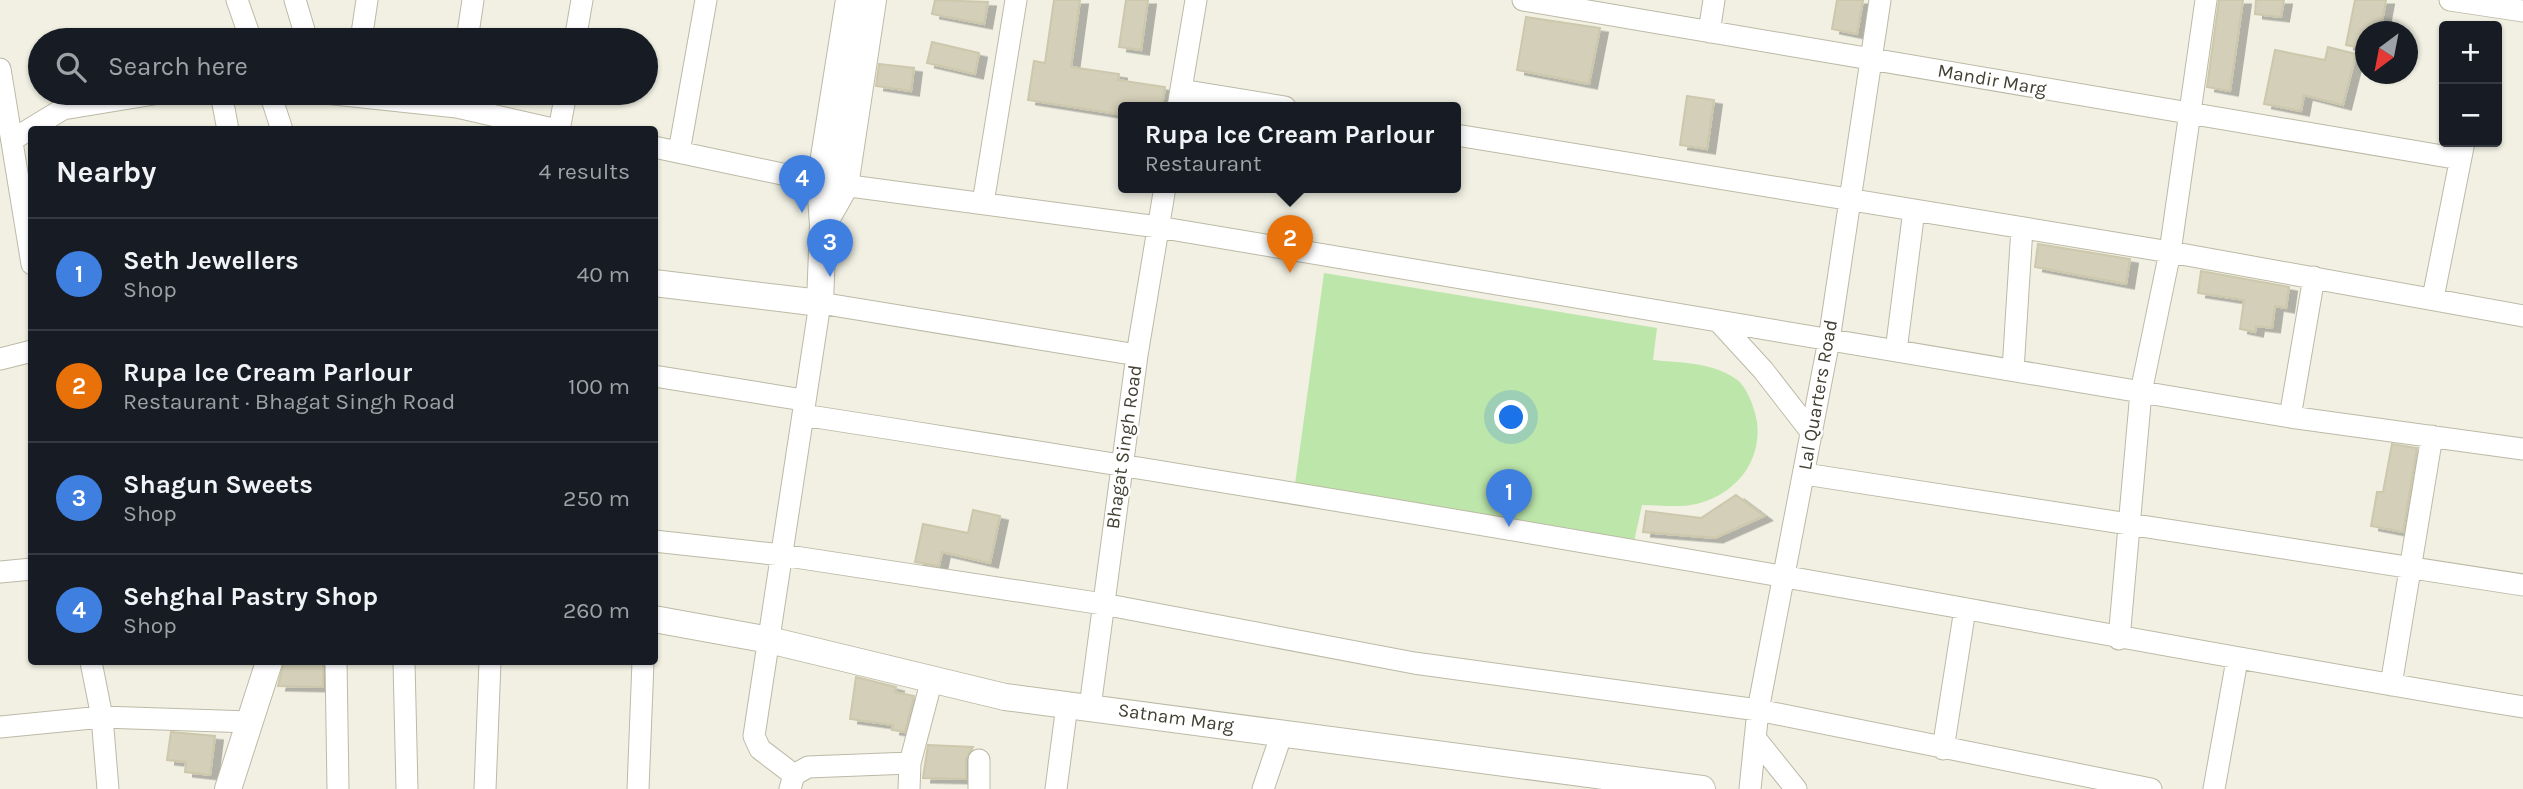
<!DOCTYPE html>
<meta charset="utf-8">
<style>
:root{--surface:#171b24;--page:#242831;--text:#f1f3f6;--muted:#9ea1a6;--line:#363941;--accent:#f76e13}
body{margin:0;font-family:Karla,sans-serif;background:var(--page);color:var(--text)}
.controls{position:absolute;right:21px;top:21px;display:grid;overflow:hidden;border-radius:7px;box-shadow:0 2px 5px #0004}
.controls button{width:63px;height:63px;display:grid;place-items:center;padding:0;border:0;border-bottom:2px solid var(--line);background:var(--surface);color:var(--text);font:35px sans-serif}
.compass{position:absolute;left:2355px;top:21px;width:63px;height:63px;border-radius:50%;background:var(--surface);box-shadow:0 2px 5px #0004;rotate:212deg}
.you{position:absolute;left:1512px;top:418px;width:24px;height:24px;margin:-18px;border:5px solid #fff;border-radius:50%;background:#1a73e8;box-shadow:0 0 0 10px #1a73e833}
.badge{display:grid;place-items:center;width:46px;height:46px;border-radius:50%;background:var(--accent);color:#fff;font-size:23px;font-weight:700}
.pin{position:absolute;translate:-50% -58px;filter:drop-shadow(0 2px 4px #0008)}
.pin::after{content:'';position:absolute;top:37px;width:24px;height:21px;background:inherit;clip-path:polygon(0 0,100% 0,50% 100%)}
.popup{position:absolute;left:1118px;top:102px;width:343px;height:91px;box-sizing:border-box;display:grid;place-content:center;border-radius:7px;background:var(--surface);filter:drop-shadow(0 2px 5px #0005);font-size:23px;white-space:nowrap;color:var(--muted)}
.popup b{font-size:26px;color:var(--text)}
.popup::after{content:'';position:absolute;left:50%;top:100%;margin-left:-14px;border:14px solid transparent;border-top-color:var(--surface)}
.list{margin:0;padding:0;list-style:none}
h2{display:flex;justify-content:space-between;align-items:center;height:91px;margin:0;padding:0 28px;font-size:30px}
h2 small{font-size:23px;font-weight:400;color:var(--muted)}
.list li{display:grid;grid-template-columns:46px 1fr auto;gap:21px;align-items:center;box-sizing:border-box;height:112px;padding:0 28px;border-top:2px solid var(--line)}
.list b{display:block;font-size:26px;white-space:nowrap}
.list p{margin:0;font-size:23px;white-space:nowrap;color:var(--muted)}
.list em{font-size:23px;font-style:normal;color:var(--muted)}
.icon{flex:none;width:38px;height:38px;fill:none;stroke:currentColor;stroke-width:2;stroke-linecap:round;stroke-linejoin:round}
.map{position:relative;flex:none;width:2523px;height:789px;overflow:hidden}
.search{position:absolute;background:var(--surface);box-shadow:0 2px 5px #0004;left:28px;top:28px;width:630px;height:77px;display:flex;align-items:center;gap:18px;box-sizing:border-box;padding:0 24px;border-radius:38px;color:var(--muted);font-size:26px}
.panel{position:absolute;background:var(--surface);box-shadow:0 2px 5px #0004;left:28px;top:126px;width:630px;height:539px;border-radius:7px}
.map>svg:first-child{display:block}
</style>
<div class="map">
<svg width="2523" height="789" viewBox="0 0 2523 789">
<defs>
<filter id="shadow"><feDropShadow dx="8" dy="4.5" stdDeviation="0" flood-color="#0004"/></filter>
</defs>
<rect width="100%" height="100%" fill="#f1f0e3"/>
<!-- green -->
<path fill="#bde6ab" d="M1324,273L1657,328L1653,360C1681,363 1712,362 1736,379C1747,386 1755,409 1757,422C1762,462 1735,495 1696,504C1679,508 1659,505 1642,505L1634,542L1295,484Z"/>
<!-- building -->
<path fill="#d3cfb8" stroke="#cdc8ac" stroke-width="2" filter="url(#shadow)" d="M935,0L988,2L984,24L932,14Z
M1054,0H1080L1071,67L1119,74L1118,80L1165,87L1162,107H1124V115L1028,100L1034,61L1045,63Z
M1126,0H1148L1141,50L1119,47Z
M1837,0H1863L1857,34L1832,29Z
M2219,0H2243L2230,91L2207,87Z
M2256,0H2284L2281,17L2255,14Z
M2355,0H2386L2380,32H2365V49L2346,45Z
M1526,17L1600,28L1589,84L1517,70Z
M932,42L979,53L975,74L927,63Z
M2328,47L2356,54L2343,105L2304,95L2301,111L2264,104L2275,50L2325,60Z
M879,64L914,68L911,91L876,86Z
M1687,96L1714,100L1707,149L1680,145Z
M2038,244L2130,259L2126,284L2035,267Z
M2201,271L2289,287L2286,308L2275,306L2272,328L2256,326L2255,332L2240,329L2244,300L2198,293Z
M2392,444L2417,448L2403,532L2371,526L2377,492H2383Z
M1736,495L1764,516L1715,538L1643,532L1646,511L1701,518Z
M973,510L1000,516L990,563L942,552L939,566L915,562L923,524L968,533Z
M284,662H323V687L278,686Z
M856,677L896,687L895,692L914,696L905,732L892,730L893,725L850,719Z
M171,732L215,736L210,775L185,772L186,762L167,760Z
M928,745L973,747L966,759V779L923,778Z"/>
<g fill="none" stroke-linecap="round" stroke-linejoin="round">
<defs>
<path id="minor" d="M237,0L251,40
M295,0L307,40
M1523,0L2460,159
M2450,0L2523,11
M1709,32L1714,0
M361,40L367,0
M467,40L473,0
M575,40L582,0
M0,69L32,264
M1181,90L1285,107
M221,93L228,130
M270,93L282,130
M325,93L457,107L557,130
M1178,107L1196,0
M559,130L566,93
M1456,135L2170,252L2523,316
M12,140L63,109L160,93
M654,147L820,182L1158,227L2290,417L2523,449
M679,152L706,0
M983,203L1016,0
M2433,298L2464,142
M1718,321L1763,370L1812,433
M1896,351L1914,210
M0,359L32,351
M2013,370L2022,228
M654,376L803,400
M803,415C1190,475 1576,539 1962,608C2149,642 2335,676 2523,707
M2290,417L2314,277
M1805,474L2523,585
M654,541L782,555L1103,604L1414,663L1758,710L2151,789
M0,572L32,569
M2119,639L2141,392L2170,252L2206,0
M91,662L102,717L108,789
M336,662L338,789
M404,662L407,789
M2391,685L2432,436
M1090,707L1137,355L1165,187
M0,727L102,717L250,722
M1755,738L1796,789
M1943,749L1965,609
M794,775L760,749L754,736L820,303L1137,355
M485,789L490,662
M638,789L643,662
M790,789L794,775L808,767L910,763
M909,789L910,763L932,679
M979,789V760
M1056,789L1067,705
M1263,789L1282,733
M1750,789L1758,710L1829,340L1880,0
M2214,789L2237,660"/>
<path id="tertiary" d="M823,225L845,186L873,0
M654,283L820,303L823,225L820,182L849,0
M654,619L769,640L1005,697L1702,789
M228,789L269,662"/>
</defs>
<!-- minor casing -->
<use href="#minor" stroke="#bcbaa6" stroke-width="23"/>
<!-- tertiary casing -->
<use href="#tertiary" stroke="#bcbaa6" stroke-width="28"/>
<!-- minor -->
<use href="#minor" stroke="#fff" stroke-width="21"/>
<!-- tertiary -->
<use href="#tertiary" stroke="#fff" stroke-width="26"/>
</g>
<g text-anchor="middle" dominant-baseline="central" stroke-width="5" stroke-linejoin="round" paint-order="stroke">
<!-- street labels -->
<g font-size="19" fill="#434033" stroke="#fff">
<text transform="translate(1992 80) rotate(10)">Mandir Marg</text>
<text transform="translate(1818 395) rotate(-80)">Lal Quarters Road</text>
<text transform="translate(1124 447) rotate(-82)">Bhagat Singh Road</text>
<text transform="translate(1176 718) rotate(8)">Satnam Marg</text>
</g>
</g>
</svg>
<div class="controls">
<button>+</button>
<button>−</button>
</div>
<svg class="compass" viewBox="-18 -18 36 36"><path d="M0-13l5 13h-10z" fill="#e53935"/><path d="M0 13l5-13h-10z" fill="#9ea1a6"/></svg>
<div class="you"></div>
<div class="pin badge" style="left:1509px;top:527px;background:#3f7fe0">1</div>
<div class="pin badge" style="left:1290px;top:273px;background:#e8710a">2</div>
<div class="popup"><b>Rupa Ice Cream Parlour</b>Restaurant</div>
<div class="pin badge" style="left:830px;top:277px;background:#3f7fe0">3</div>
<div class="pin badge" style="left:802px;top:213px;background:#3f7fe0">4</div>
<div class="search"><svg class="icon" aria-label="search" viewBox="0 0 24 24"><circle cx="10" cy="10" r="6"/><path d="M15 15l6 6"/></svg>Search here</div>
<section class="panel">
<h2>Nearby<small>4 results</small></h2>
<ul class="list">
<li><span class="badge" style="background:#3f7fe0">1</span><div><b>Seth Jewellers</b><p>Shop</p></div><em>40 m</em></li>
<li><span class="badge" style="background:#e8710a">2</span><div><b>Rupa Ice Cream Parlour</b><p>Restaurant · Bhagat Singh Road</p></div><em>100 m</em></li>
<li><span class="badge" style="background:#3f7fe0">3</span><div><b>Shagun Sweets</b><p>Shop</p></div><em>250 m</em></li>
<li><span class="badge" style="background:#3f7fe0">4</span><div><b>Sehghal Pastry Shop</b><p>Shop</p></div><em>260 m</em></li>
</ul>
</section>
</div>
